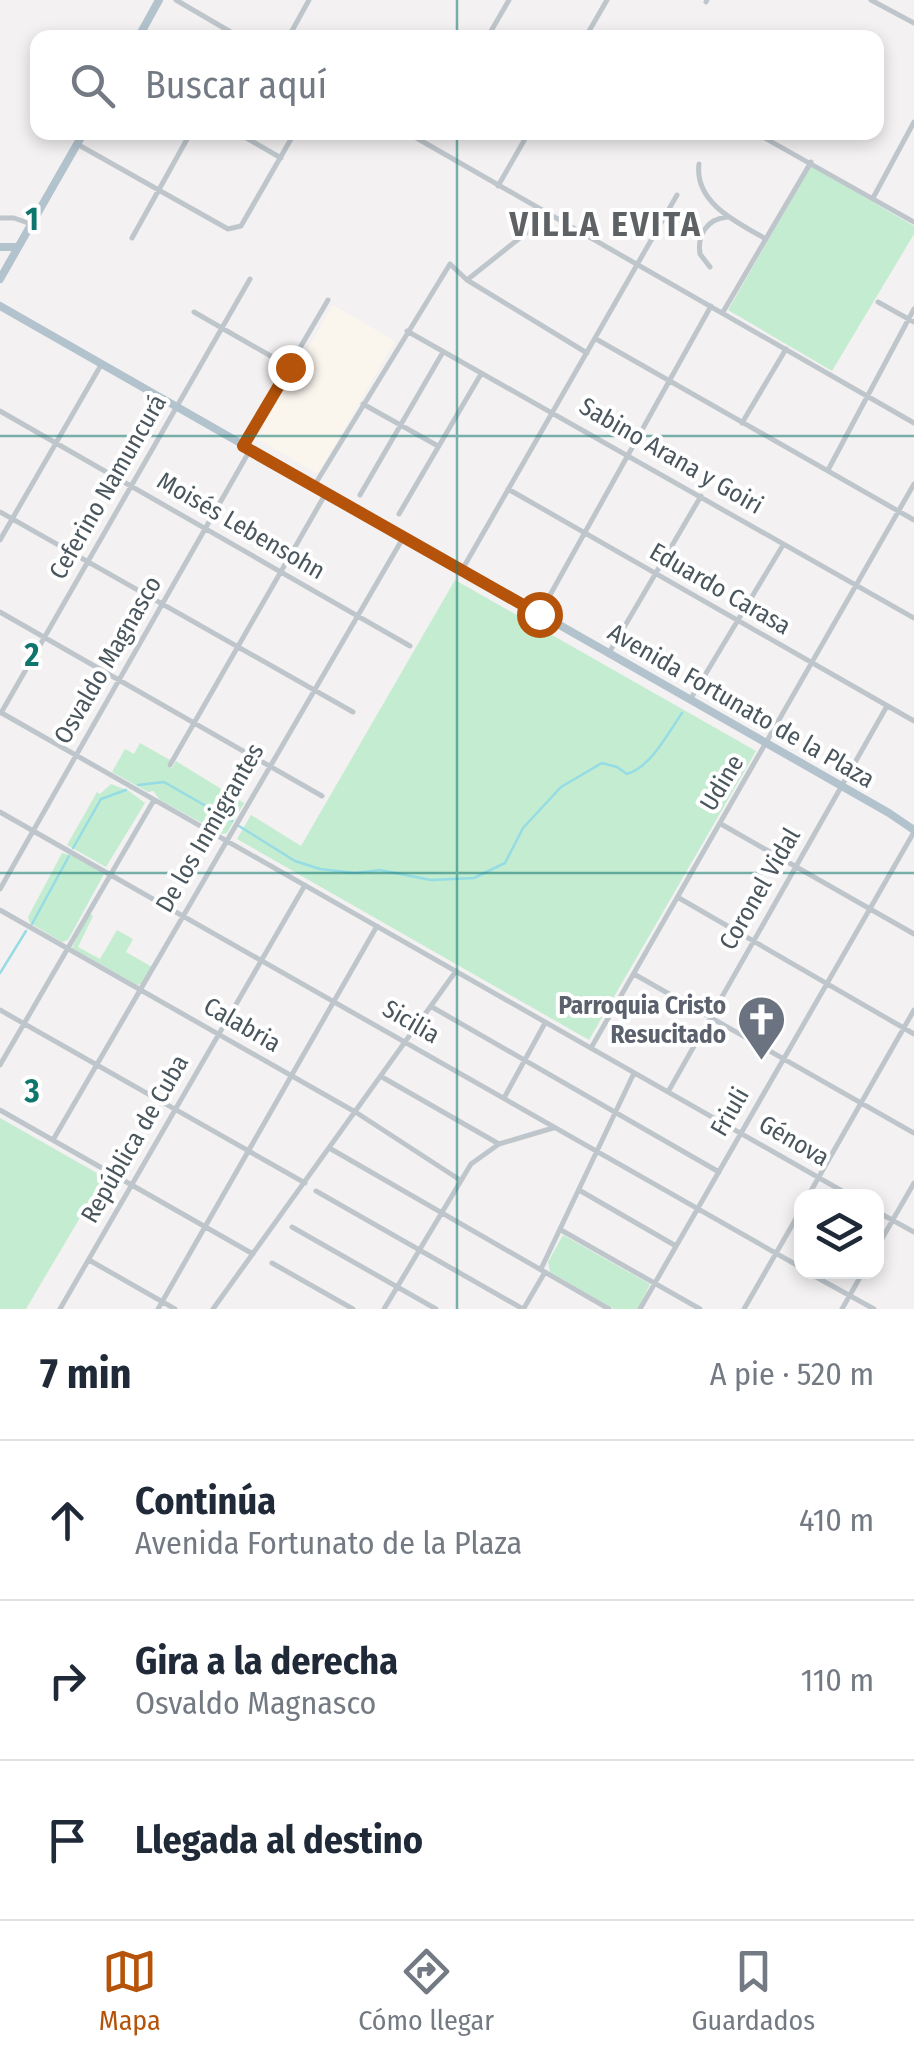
<!DOCTYPE html>
<html lang="es">
<meta charset="utf-8">
<style>
:root{--surface:#fff;--page:#f6f6f7;--text:#1f2937;--muted:#747a83;--line:#e0e1e3;--accent:#b45309}
body{margin:0;font-family:"Fira Sans Condensed",sans-serif;background:var(--page);color:var(--text)}
.controls{position:absolute;right:30px;bottom:30px;display:grid;overflow:hidden;border-radius:20px;box-shadow:0 5px 15px #0003}
.controls button{width:90px;height:90px;display:grid;place-items:center;padding:0;border:0;border-bottom:2px solid var(--line);background:var(--surface);color:var(--text);font:50px sans-serif}
.stop{position:absolute;width:30px;height:30px;margin:-22px;border:8px solid #b45309;border-radius:50%;background:#fff}
.stop.end{background:#b45309;border-color:#fff;box-shadow:0 2px 10px #0008}
.list{margin:0;padding:0;list-style:none}
h2{display:flex;justify-content:space-between;align-items:center;height:130px;margin:0;padding:0 40px;font-size:42px}
h2 small{font-size:32px;font-weight:400;color:var(--muted)}
.list li{display:grid;grid-template-columns:65px 1fr auto;gap:30px;align-items:center;box-sizing:border-box;height:160px;padding:0 40px;border-top:2px solid var(--line)}
.list b{display:block;font-size:38px;white-space:nowrap}
.list p{margin:0;font-size:32px;white-space:nowrap;color:var(--muted)}
.list em{font-size:32px;font-style:normal;color:var(--muted)}
.icon{flex:none;width:55px;height:55px;fill:none;stroke:currentColor;stroke-width:2;stroke-linecap:round;stroke-linejoin:round}
.map{position:relative;flex:none;width:914px;height:1309px;overflow:hidden}
.search{position:absolute;background:var(--surface);box-shadow:0 5px 15px #0003;left:30px;right:30px;top:30px;height:110px;display:flex;align-items:center;gap:25px;box-sizing:border-box;padding:0 35px;border-radius:20px;color:var(--muted);font-size:38px}
.sheet{height:610px;background:var(--surface)}
nav{display:flex;justify-content:space-around;align-items:center;box-sizing:border-box;height:140px;border-top:2px solid var(--line);background:var(--surface);font-size:28px;color:var(--muted)}
nav a{display:grid;justify-items:center;gap:5px}
nav .on{color:var(--accent)}
.map>svg:first-child{display:block}
</style>
<div class="map">
<svg width="914" height="1309" viewBox="0 0 914 1309">
<rect width="100%" height="100%" fill="#f3f1f1"/>
<!-- commercial -->
<path fill="#fbf6ed" d="M333,305L395,341L318,474L256,438Z"/>
<!-- green -->
<path fill="#c4ecd0" d="M811,166L914,226V234L832,371L728,310Z
M455,580L756,751L589,1040L237,839L251,815L301,846Z
M140,743L170,760L167,766L172,768L176,761L179,763L244,803L227,833L222,834L160,800L153,791L148,792L112,772L125,749L134,754Z
M111,784L129,791L145,803L106,867L67,845L97,792L100,794Z
M62,853L73,856L104,874L68,940L62,942L30,923L28,917Z
M89,913L93,916L78,947L100,959L117,930L133,939L126,952L152,967L142,984L137,985L72,948Z
M0,1118L104,1177L26,1309H0Z
M563,1235L650,1284L638,1309H614L550,1272L548,1262Z"/>
<g fill="none" stroke-linecap="round" stroke-linejoin="round">
<!-- stream -->
<path stroke="#95dce5" stroke-width="2.5" d="M138,785L164,782L232,821
M239,826L295,861L320,869L355,873L380,870L431,880L474,878L505,863L523,828L561,787L602,763L617,767L627,774C651,767 668,733 682,713
M73,848L101,799L126,790
M32,924L69,856
M0,973L26,931"/>
<!-- minor -->
<path stroke="#bec6cc" stroke-width="5" d="M176,0L241,38
M871,0L914,23
M706,2L707,0
M288,38L309,0
M487,38L509,0
M585,38L607,0
M236,132L281,158
M406,132L914,423
M754,132L914,222
M77,144L228,229L241,226L295,132
M699,164C694,203 738,223 766,239
M498,186L529,132
M873,198L914,122
M0,218H14L31,224
M132,238L191,132
M710,267L700,254C697,235 707,219 727,217
M467,280L550,214
M878,302L914,322
M194,312L290,367
M723,312L811,162
M407,331L914,618
M596,339L914,520
M363,404L438,446
M0,411L410,646
M742,423L786,349
M243,445L328,300
M828,470L914,309
M314,486L450,264L467,280L587,353
M508,489L914,721
M360,495L443,352
M0,512L353,712
M399,514L481,374
M0,540L101,365
M462,570L677,195
M0,612L322,796
M540,613L711,306
M609,653L701,496
M690,700L783,545
M0,712L851,1196
M1,713L250,279
M170,765L326,493
M0,812L802,1268
M721,824L914,934
M0,889L250,450
M679,898L914,1034
M0,910L357,1113L460,1180
M634,974L914,1133
M432,1007L719,1172
M0,1010L305,1183
M591,1048C699,861 807,673 914,484
M0,1065L154,800
M382,1077L499,1144
M668,1092L887,706
M504,1098L545,1023
M0,1110L253,1254
M53,1140L403,538
M331,1149L609,1309
M579,1190L676,1246
M316,1191L523,1309
M808,1196L914,1010
M876,1211L914,1232
M292,1227L436,1309
M561,1230L700,1309
M876,1249L914,1183
M89,1260L175,1309
M272,1263L353,1309
M541,1269L634,1073
M807,1272L874,1309
M524,1308L545,1272
M60,1309L305,885
M158,1309L377,926
M213,1309L456,971
M384,1309L471,1164L499,1144L553,1128
M640,1309L914,832
M744,1309L802,1208
M842,1309L863,1272"/>
<!-- major -->
<path stroke="#b3c3cd" stroke-width="8" d="M138,38L159,0
M0,247H18
M0,279L84,132
M0,306L889,813L914,830"/>
</g>
<g fill="none" stroke-linecap="round" stroke-linejoin="round">
<!-- route -->
<path stroke="#b45309" stroke-width="12" d="M290,367L243,446L539,614"/>
</g>
<!-- grid -->
<path fill="none" stroke="#0f766e" stroke-width="2.5" stroke-opacity="0.55" d="M457,0V38M457,132V1309M0,436H914M0,873H914"/>
<!-- icons -->
<defs>
<symbol id="church-pin" viewBox="-11 -11 22 30"><path d="M0 17L-7.5 6A9.5 9.5 0 1 1 7.5 6Z" fill="#6b7280" stroke="#fff"/><path d="M-1.2-6h2.4v3.5h3.3v2.4h-3.3V6h-2.4V-.1h-3.3v-2.4h3.3Z" fill="#fff"/></symbol>
</defs>
<g fill-rule="evenodd">
<use href="#church-pin" x="734" y="992" width="55" height="75"/>
</g>
<g text-anchor="middle" dominant-baseline="central" stroke-width="8" stroke-linejoin="round" paint-order="stroke">
<!-- street labels -->
<g font-size="25" fill="#4a565d" stroke="#fff">
<text transform="translate(671 456) rotate(30)">Sabino Arana y Goiri</text>
<text transform="translate(108 487) rotate(-60)">Ceferino Namuncurá</text>
<text transform="translate(241 526) rotate(30)">Moisés Lebensohn</text>
<text transform="translate(720 589) rotate(30)">Eduardo Carasa</text>
<text transform="translate(108 660) rotate(-60)">Osvaldo Magnasco</text>
<text transform="translate(741 706) rotate(30)">Avenida Fortunato de la Plaza</text>
<text transform="translate(722 783) rotate(-59)">Udine</text>
<text transform="translate(210 828) rotate(-60)">De los Inmigrantes</text>
<text transform="translate(760 889) rotate(-60)">Coronel Vidal</text>
<text transform="translate(411 1022) rotate(30)">Sicilia</text>
<text transform="translate(242 1025) rotate(30)">Calabria</text>
<text transform="translate(730 1112) rotate(-60)">Friuli</text>
<text transform="translate(135 1139) rotate(-60)">República de Cuba</text>
<text transform="translate(794 1141) rotate(30)">Génova</text>
</g>
<!-- worship labels -->
<g font-size="25" font-weight="bold" fill="#5b616d" stroke="#fff" text-anchor="end">
<text x="726" y="1006">Parroquia Cristo<tspan x="726" dy="29">Resucitado</tspan></text>
</g>
<!-- district labels -->
<g font-size="35" font-weight="bold" letter-spacing="2.5" fill="#5e6265" stroke="#fff">
<text x="606" y="224">VILLA EVITA</text>
</g>
</g>
<g font-size="32" text-anchor="middle" font-weight="bold" fill="#0f766e" stroke="#fff" stroke-width="8" stroke-linejoin="round" paint-order="stroke">
<text x="32" y="230">1</text>
<text x="32" y="666">2</text>
<text x="32" y="1102">3</text>
</g>
</svg>
<div class="controls">
<button><svg class="icon" aria-label="layers" viewBox="0 0 24 24"><path d="M12 4l9 5-9 5-9-5zM3 14l9 5 9-5"/></svg></button>
</div>
<div class="stop" style="left:539px;top:614px"></div>
<div class="stop end" style="left:290px;top:367px"></div>
<div class="search"><svg class="icon" aria-label="search" viewBox="0 0 24 24"><circle cx="10" cy="10" r="6"/><path d="M15 15l6 6"/></svg>Buscar aquí</div>
</div>
<section class="sheet">
<h2>7 min<small>A pie · 520 m</small></h2>
<ul class="list">
<li><svg class="icon" aria-label="ahead" viewBox="0 0 24 24"><path d="M12 20V5M6 11l6-6 6 6"/></svg><div><b>Continúa</b><p>Avenida Fortunato de la Plaza</p></div><em>410 m</em></li>
<li><svg class="icon" aria-label="right" viewBox="0 0 24 24"><path d="M7 20v-9h11M14 6l5 5-5 5"/></svg><div><b>Gira a la derecha</b><p>Osvaldo Magnasco</p></div><em>110 m</em></li>
<li><svg class="icon" aria-label="arrive" viewBox="0 0 24 24"><path d="M6 21V4h12l-3 4 3 4H6"/></svg><div><b>Llegada al destino</b></div></li>
</ul>
</section>
<nav>
<a class="on"><svg class="icon" aria-label="map" viewBox="0 0 24 24"><path d="M3 6l6-2 6 2 6-2v14l-6 2-6-2-6 2zM9 4v14M15 6v14"/></svg>Mapa</a>
<a><svg class="icon" aria-label="directions" viewBox="0 0 24 24"><path d="M12 3l9 9-9 9-9-9zM9 14v-3h6M13 9l2 2-2 2"/></svg>Cómo llegar</a>
<a><svg class="icon" aria-label="saved" viewBox="0 0 24 24"><path d="M7 4h10v16l-5-4-5 4z"/></svg>Guardados</a>
</nav>
